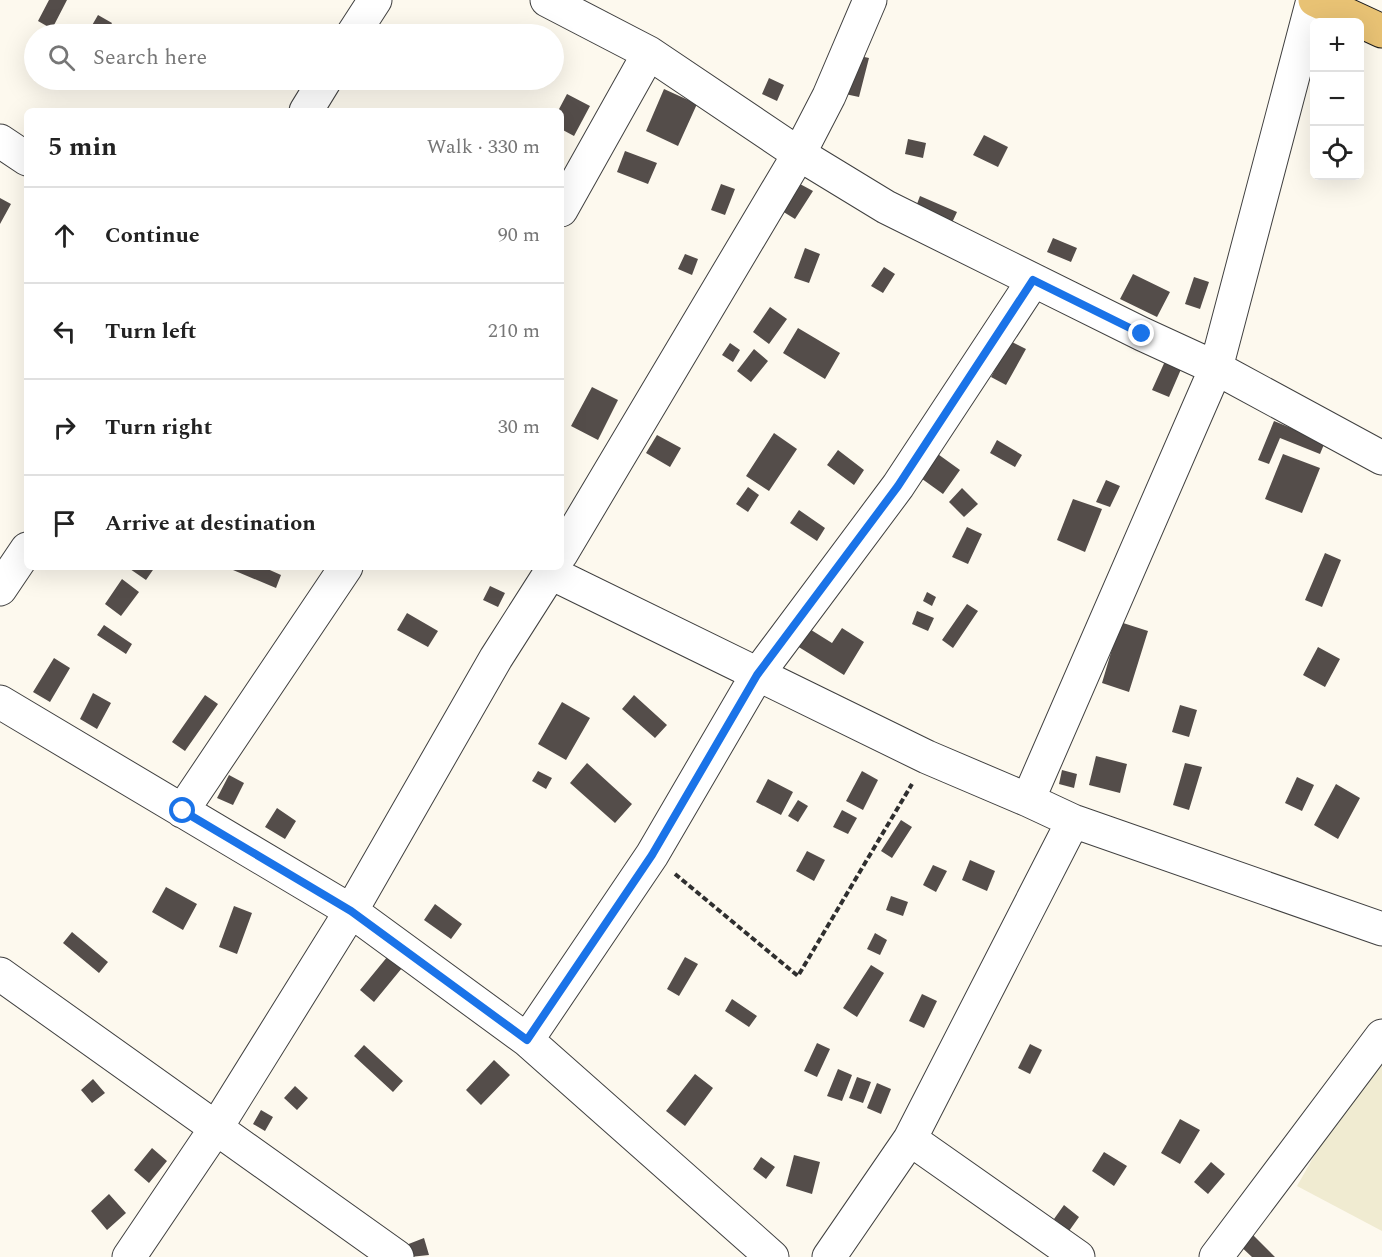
<!DOCTYPE html>
<meta charset="utf-8">
<style>
:root{--surface:#fff;--page:#f6f6f6;--text:#222;--muted:#767676;--line:#e0e0e0}
body{margin:0;font-family:Spectral,serif;background:var(--page);color:var(--text)}
.controls{position:absolute;right:18px;top:18px;display:grid;overflow:hidden;border-radius:9px;box-shadow:0 6px 24px #0002}
.controls button{width:54px;height:54px;display:grid;place-items:center;padding:0;border:0;border-bottom:2px solid var(--line);background:var(--surface);color:var(--text);font:30px sans-serif}
.stop{position:absolute;width:18px;height:18px;margin:-14px;border:4px solid #1a73e8;border-radius:50%;background:#fff}
.stop.end{background:#1a73e8;border-color:#fff;box-shadow:0 2px 6px #0008}
.list{margin:0;padding:0;list-style:none}
h2{display:flex;justify-content:space-between;align-items:center;height:78px;margin:0;padding:0 24px;font-size:26px}
h2 small{font-size:20px;font-weight:400;color:var(--muted)}
.list li{display:grid;grid-template-columns:39px 1fr auto;gap:18px;align-items:center;box-sizing:border-box;height:96px;padding:0 24px;border-top:2px solid var(--line)}
.list b{display:block;font-size:22px;white-space:nowrap}
.list em{font-size:20px;font-style:normal;color:var(--muted)}
.icon{flex:none;width:33px;height:33px;fill:none;stroke:currentColor;stroke-width:2;stroke-linecap:round;stroke-linejoin:round}
.map{position:relative;flex:none;width:1382px;height:1257px;overflow:hidden}
.search{position:absolute;background:var(--surface);box-shadow:0 6px 24px #0002;left:24px;top:24px;width:540px;height:66px;display:flex;align-items:center;gap:15px;box-sizing:border-box;padding:0 21px;border-radius:33px;color:var(--muted);font-size:22px}
.panel{position:absolute;background:var(--surface);box-shadow:0 6px 24px #0002;left:24px;top:108px;width:540px;height:462px;border-radius:9px}
.map>svg:first-child{display:block}
</style>
<div class="map">
<svg width="1382" height="1257" viewBox="0 0 1382 1257">
<rect width="100%" height="100%" fill="#fdf9ee"/>
<!-- farmland -->
<path fill="#f0ebd1" d="M1382,1037V1231L1297,1186Z"/>
<!-- building -->
<path fill="#544d4a" d="M49,0H67L52,29L38,21Z
M98,15L112,23L106,34H87Z
M855,55L869,58L859,97L845,94Z
M769,78L784,85L777,101L762,94Z
M664,89L697,104L678,146L646,131Z
M567,94L590,106L574,136L561,129V111H558Z
M984,135L1008,147L998,167L973,155Z
M908,139L926,143L923,158L905,154Z
M625,151L657,163L648,184L617,172Z
M721,184L735,189L725,215L711,210Z
M800,184L813,191L795,219L782,211Z
M920,196L957,212L950,227L914,212Z
M0,198L11,204L0,224Z
M1053,238L1077,248L1071,262L1047,252Z
M805,248L820,254L809,283L794,278Z
M685,254L698,259L692,275L678,269Z
M884,267L895,274L883,293L871,286Z
M1133,274L1170,292L1157,317L1120,299Z
M1194,277L1209,282L1200,309L1185,304Z
M770,307L787,319L769,344L753,332Z
M798,328L840,353L825,379L783,353Z
M1010,341L1026,349L1006,385L991,377Z
M730,343L740,350L733,362L722,355Z
M754,349L768,361L751,382L737,371Z
M1166,359L1182,367L1169,397L1152,390Z
M592,387L618,400L598,440L571,426Z
M1274,421L1325,442L1320,454L1280,438L1269,464L1258,460Z
M774,433L797,449L769,491L746,476Z
M657,435L681,448L670,467L646,453Z
M997,440L1022,455L1015,467L990,453Z
M838,450L864,470L854,485L827,465Z
M935,452L960,470L943,494L918,476Z
M1283,454L1320,468L1302,513L1265,499Z
M1106,480L1120,486L1110,507L1096,502Z
M748,487L759,495L748,512L736,504Z
M962,488L978,504L964,517L949,502Z
M1073,499L1102,509L1085,552L1057,540Z
M799,510L825,528L817,541L790,523Z
M967,527L982,534L968,564L952,557Z
M1325,553L1341,560L1322,607L1305,600Z
M131,567H155L146,580L130,569Z
M234,567H263L281,575L276,588L233,570Z
M122,579L139,592L121,616L105,604Z
M490,586L505,593L498,607L483,600Z
M927,592L936,597L932,606L923,601Z
M967,604L978,611L953,648L942,640Z
M917,611L934,618L928,631L912,624Z
M407,613L438,631L428,647L397,630Z
M1120,622L1148,631L1129,692L1102,683Z
M800,623L832,643L842,628L864,642L844,675L789,641Z
M104,625L132,644L126,654L97,635Z
M1318,647L1340,659L1325,687L1303,675Z
M54,658L70,668L50,702L33,692Z
M93,693L111,703L97,729L80,719Z
M205,695L218,704L185,751L172,742Z
M634,695L667,725L655,738L622,709Z
M562,702L590,718L566,760L538,744Z
M1180,705L1197,710L1189,737L1172,732Z
M1096,756L1127,764L1120,793L1089,785Z
M587,763L632,804L615,823L570,783Z
M1185,763L1202,767L1189,810L1173,805Z
M1062,770L1077,774L1074,788L1059,784Z
M538,771L552,778L546,789L532,781Z
M862,771L878,780L863,810L846,801Z
M229,775L244,783L233,805L217,798Z
M1297,777L1314,785L1302,811L1285,803Z
M768,779L793,792L781,815L756,802Z
M1336,784L1360,798L1338,839L1314,825Z
M798,800L808,806L798,822L788,816Z
M277,808L296,821L285,839L265,827Z
M842,810L857,818L848,834L833,827Z
M901,820L912,827L892,858L881,851Z
M807,851L825,860L814,881L796,871Z
M970,860L995,871L987,891L962,880Z
M933,865L947,871L936,892L923,885Z
M166,887L197,904L183,930L152,912Z
M891,896L908,902L903,916L886,910Z
M435,904L462,924L451,939L424,920Z
M234,906L252,913L237,954L219,947Z
M72,932L108,962L99,973L63,943Z
M875,933L887,940L880,955L867,949Z
M388,956L402,968L374,1002L360,990Z
M685,957L698,964L679,996L667,989Z
M871,965L884,973L857,1017L843,1008Z
M922,994L937,1001L924,1028L909,1021Z
M732,999L757,1016L749,1027L725,1011Z
M817,1043L830,1049L817,1077L804,1071Z
M1030,1044L1042,1050L1030,1074L1018,1068Z
M364,1045L403,1081L393,1092L354,1056Z
M494,1060L510,1075L481,1105L466,1090Z
M838,1069L852,1075L842,1101L827,1096Z
M695,1074L713,1088L685,1126L666,1111Z
M857,1077L871,1082L863,1103L849,1098Z
M93,1079L105,1093L92,1103L81,1090Z
M877,1083L891,1089L881,1114L867,1108Z
M295,1086L308,1098L297,1110L284,1098Z
M261,1110L273,1117L265,1131L253,1124Z
M1180,1119L1200,1130L1180,1164L1161,1153Z
M152,1148L167,1161L149,1183L134,1170Z
M1104,1152L1127,1166L1114,1186L1092,1171Z
M794,1155L820,1162L812,1194L786,1186Z
M761,1157L775,1167L766,1179L753,1169Z
M1211,1162L1225,1174L1208,1194L1194,1182Z
M109,1194L126,1213L107,1230L91,1211Z
M1064,1205L1079,1217L1069,1231L1054,1219Z
M1248,1230L1275,1257H1252L1236,1242Z
M424,1238L429,1255L410,1257L406,1245Z"/>
<g fill="none" stroke-linecap="round" stroke-linejoin="round">
<defs>
<path id="minor" d="M547,0L649,53L799,154L886,207L1142,334L1216,368L1382,458
M353,34L375,0
M306,111L325,80
M0,141L27,159
M561,210L649,53
M561,554L799,154L829,96L870,0
M551,573L927,757L1028,800L1073,821L1382,929
M0,589L27,549
M0,702L351,911L527,1040L772,1257
M1028,800L1216,368L1313,0
M182,811L346,567
M0,974L397,1257
M527,1040L652,855L757,675L898,486L1033,281
M910,1139L1078,1257
M129,1257L216,1128L351,911L496,658L554,567
M829,1257L910,1139L1073,821
M1216,1257L1382,1036"/>
<path id="major" d="M1315,0L1382,31"/>
</defs>
<!-- minor casing -->
<use href="#minor" stroke="#404040" stroke-width="35"/>
<!-- major casing -->
<use href="#major" stroke="#1e1e1e" stroke-width="35"/>
<!-- path -->
<path stroke="#2f2f2f" stroke-width="4" stroke-dasharray="6 3" stroke-linecap="butt" d="M675,874L798,976L912,784"/>
<!-- minor -->
<use href="#minor" stroke="#fff" stroke-width="33"/>
<!-- major -->
<use href="#major" stroke="#e8c274" stroke-width="33"/>
</g>
<g fill="none" stroke-linecap="round" stroke-linejoin="round">
<!-- route -->
<path stroke="#1a73e8" stroke-width="8" d="M183,811L351,911L527,1040L652,855L757,675L898,486L1033,280L1142,334"/>
</g>
</svg>
<div class="controls">
<button>+</button>
<button>−</button>
<button><svg class="icon" aria-label="locate" viewBox="0 0 24 24"><circle cx="12" cy="12" r="6"/><path d="M12 2v4M12 18v4M2 12h4M18 12h4"/></svg></button>
</div>
<div class="stop" style="left:183px;top:811px"></div>
<div class="stop end" style="left:1142px;top:334px"></div>
<div class="search"><svg class="icon" aria-label="search" viewBox="0 0 24 24"><circle cx="10" cy="10" r="6"/><path d="M15 15l6 6"/></svg>Search here</div>
<section class="panel">
<h2>5 min<small>Walk · 330 m</small></h2>
<ul class="list">
<li><svg class="icon" aria-label="ahead" viewBox="0 0 24 24"><path d="M12 20V5M6 11l6-6 6 6"/></svg><div><b>Continue</b></div><em>90 m</em></li>
<li><svg class="icon" aria-label="left" viewBox="0 0 24 24"><path d="M17 20v-9H6M10 6l-5 5 5 5"/></svg><div><b>Turn left</b></div><em>210 m</em></li>
<li><svg class="icon" aria-label="right" viewBox="0 0 24 24"><path d="M7 20v-9h11M14 6l5 5-5 5"/></svg><div><b>Turn right</b></div><em>30 m</em></li>
<li><svg class="icon" aria-label="arrive" viewBox="0 0 24 24"><path d="M6 21V4h12l-3 4 3 4H6"/></svg><div><b>Arrive at destination</b></div></li>
</ul>
</section>
</div>
